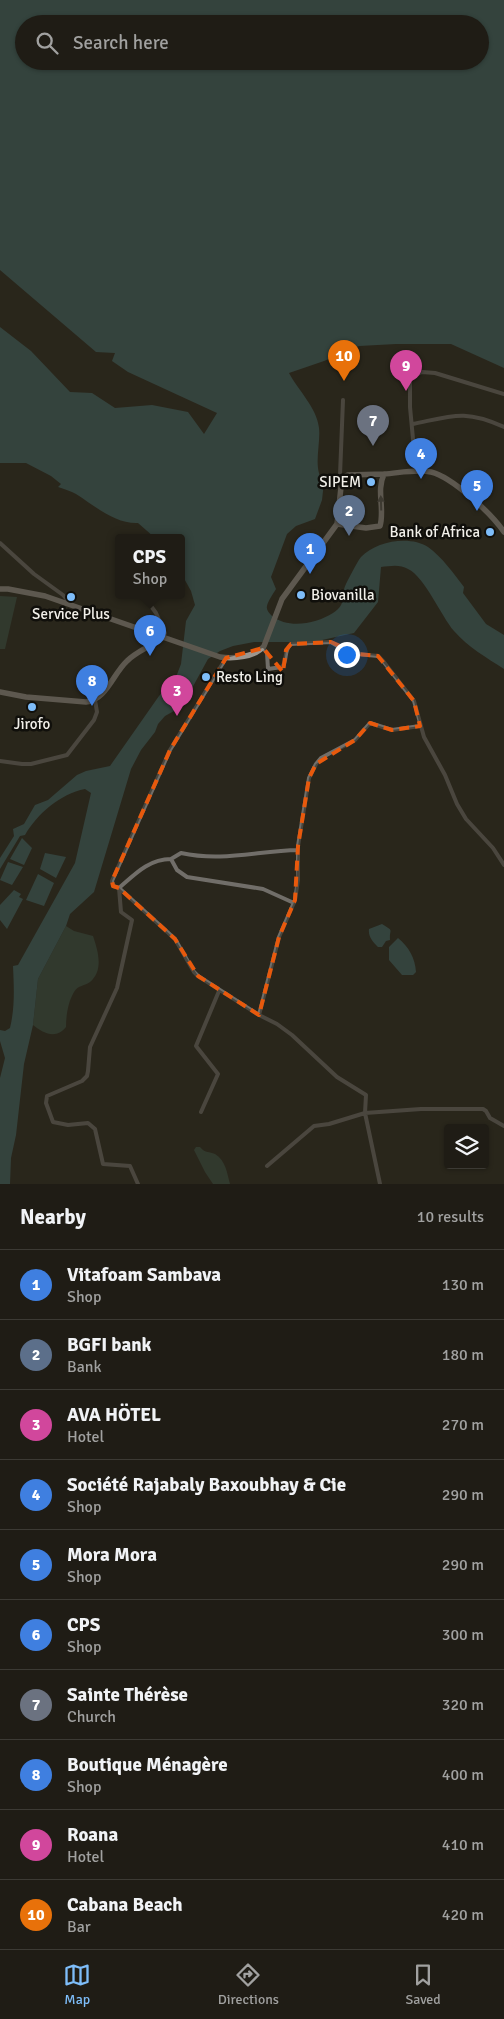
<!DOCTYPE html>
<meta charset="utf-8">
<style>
:root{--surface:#1f1c15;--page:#27251e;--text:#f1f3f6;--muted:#a1a1a0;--line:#3c3a34;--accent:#7ebdf9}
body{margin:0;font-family:Signika,sans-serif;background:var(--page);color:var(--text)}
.controls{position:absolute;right:15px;bottom:15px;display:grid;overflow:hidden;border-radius:5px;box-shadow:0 1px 4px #0004}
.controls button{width:45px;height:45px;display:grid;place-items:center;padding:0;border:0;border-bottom:1px solid var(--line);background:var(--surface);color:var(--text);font:25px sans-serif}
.you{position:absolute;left:346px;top:654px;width:18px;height:18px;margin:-12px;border:4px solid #fff;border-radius:50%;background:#1a73e8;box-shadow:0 0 0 8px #1a73e833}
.badge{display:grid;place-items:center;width:32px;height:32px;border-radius:50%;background:var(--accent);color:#fff;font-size:16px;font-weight:700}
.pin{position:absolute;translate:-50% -41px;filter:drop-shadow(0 1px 2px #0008)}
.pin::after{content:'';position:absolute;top:26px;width:18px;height:15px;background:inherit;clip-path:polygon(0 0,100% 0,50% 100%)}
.popup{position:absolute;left:115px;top:534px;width:70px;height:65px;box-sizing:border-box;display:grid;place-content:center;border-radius:5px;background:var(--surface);filter:drop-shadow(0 1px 4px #0005);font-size:16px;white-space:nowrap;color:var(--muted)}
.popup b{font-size:19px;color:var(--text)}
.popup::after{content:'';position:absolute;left:50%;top:100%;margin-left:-10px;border:10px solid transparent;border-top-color:var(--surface)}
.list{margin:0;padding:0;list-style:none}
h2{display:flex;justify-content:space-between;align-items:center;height:65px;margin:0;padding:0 20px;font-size:21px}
h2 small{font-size:16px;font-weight:400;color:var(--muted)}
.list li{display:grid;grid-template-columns:32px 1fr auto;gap:15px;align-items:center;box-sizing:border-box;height:70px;padding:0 20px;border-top:1px solid var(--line)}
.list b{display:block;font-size:19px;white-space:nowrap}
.list p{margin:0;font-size:16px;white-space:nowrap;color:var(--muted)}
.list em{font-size:16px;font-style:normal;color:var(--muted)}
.icon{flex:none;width:28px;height:28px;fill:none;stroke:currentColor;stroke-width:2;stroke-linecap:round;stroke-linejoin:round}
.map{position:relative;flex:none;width:504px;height:1184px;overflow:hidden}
.search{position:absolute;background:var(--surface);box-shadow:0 1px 4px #0004;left:15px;right:15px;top:15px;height:55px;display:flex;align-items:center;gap:12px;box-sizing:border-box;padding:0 18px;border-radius:28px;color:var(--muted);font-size:19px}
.sheet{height:765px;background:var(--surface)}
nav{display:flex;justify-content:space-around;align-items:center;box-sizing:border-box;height:70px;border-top:1px solid var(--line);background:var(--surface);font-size:14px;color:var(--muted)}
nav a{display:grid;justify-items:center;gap:2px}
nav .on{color:var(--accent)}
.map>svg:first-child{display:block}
</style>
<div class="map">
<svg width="504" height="1184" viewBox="0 0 504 1184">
<rect width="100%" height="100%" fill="#29261c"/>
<!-- green -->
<path fill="#3a5043" d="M0,596L17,597L5,649H0Z
M66,926L74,931L93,936C98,951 104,970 90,982C85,986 78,985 74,992C68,1002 66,1016 66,1027C56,1040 43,1033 33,1025L38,979Z
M196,1147H200C206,1154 209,1151 215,1154C226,1161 227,1173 230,1184H213L205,1172L194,1150Z"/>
<!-- water -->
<path fill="#416666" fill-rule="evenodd" d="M0,0H504V368L451,344H396L359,346L324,361L289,373C298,390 317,408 319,428C321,444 312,470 324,482L322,500L315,519L296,526L287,534L271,577L276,589C273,594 268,601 267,606C266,610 269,613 272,616C288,629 316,624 333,613C348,603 340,596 346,584C349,578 357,562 361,557C376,541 410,535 428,547C442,557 454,574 464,587L463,593L486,624L504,635V669C487,658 468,647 454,631C441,616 425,577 408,569C400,564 390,566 381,567L378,602L354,633L313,642H254L233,646L220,651L208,659L191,690L174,711L165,716L158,724L155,732L141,750L131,769L94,892L70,914L66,926L38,979L33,1025L24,1064L16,1135L11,1158L10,1184H0V1078L5,1058L0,1041V1030L5,1031L10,1028C15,1007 14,988 13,966L18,965L75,863L91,793L85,789C60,794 37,814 25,835L20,836L0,869V858L14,836L13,829L24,824L35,805L48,800L77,775L86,771L110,766L159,696L176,677L181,664L186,621L195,605L191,591L181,573V537H154L138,523C115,524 95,506 76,494C71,491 64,489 58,487L61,484L51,476L26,463H0V327L31,351L70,392L92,393L115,408L152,405L188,412L204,434L217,413L128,372L112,361L115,353L96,352L0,270ZM24,24H480V61H24Z
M22,838L32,848L24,865L10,859Z
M45,853L66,857L56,878L40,869Z
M8,862L23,867L12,885L0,880Z
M38,874L54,883L44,906L26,900Z
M14,890L21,894L19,897L23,899L7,929L0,920V905Z
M382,924C395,932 389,928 390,940L386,941L382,947H378C373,942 368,937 369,929Z
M398,938C409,947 415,958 416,972L413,975H402L389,960V947Z"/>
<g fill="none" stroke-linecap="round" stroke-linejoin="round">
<!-- street -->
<path stroke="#716e69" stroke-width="4" d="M413,424C452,416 465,409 504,427
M416,471L410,407V377L422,372L435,373L504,394
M342,478L340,475L343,400
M0,543L34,574L63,595L72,605
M143,595L156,613L165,633L163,637
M263,648L267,653L268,669L282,667C288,660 283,651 291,644L331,642L339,647L358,654L378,656L383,661L414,701L424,737L445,775L457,804L466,819L493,848L504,865
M226,658L170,750L112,881L113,886L119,888L175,939L194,972L198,976L259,1015L277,1024L292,1035L337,1077L366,1095L365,1113L421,1109H483L486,1111L490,1118L504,1126
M0,761L22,764H31L67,755L94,720L97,712L95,700
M294,903L263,889L187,877L177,870L171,859L181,853C222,862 257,851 298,850
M259,1015L279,937L295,900L298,880V846L309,778L316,764L321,758L355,740L370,723L392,730L420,726
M201,1112L218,1074L196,1046L219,991
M267,1166L314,1126L329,1124L365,1113L380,1184
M138,1184L130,1166L103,1164L95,1129L88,1123L68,1125L53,1122L46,1103L47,1096L82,1081L87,1076L88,1071L90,1047L117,988L132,920L121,912L119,888C135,874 149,859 171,859"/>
<!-- secondary -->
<path stroke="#9c968f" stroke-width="5.5" d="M384,474C399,473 416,469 431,472C452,477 491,513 504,532
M0,589H8L45,596L220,657C233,659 256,657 264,646L282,599L337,524L342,478L348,475L384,474C376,491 385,509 380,526L366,528L337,524
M0,692L26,697L86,702C106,700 113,674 127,661C137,651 152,646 163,637"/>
</g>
<!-- one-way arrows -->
<defs><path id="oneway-solid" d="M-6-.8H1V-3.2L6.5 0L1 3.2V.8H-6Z" transform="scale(1.25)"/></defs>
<use fill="#56524d" href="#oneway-solid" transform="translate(381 503) rotate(-92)"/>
<!-- marked area -->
<path d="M0 0H504V1184H0ZM331,642L358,654L378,656L414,701L420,726L392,730L370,723L355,740L316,764L309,778L298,846L295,900L279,937L259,1015L198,976L175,939L119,888L113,886L112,881L170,750L226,658L263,648L283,672L286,650L291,644Z" fill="#29261c" fill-opacity=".55" fill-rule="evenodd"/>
<path fill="none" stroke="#e8590c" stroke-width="4" stroke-dasharray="10 6" stroke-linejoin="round" d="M331,642L358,654L378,656L414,701L420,726L392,730L370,723L355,740L316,764L309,778L298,846L295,900L279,937L259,1015L198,976L175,939L119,888L113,886L112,881L170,750L226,658L263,648L283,672L286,650L291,644Z"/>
<!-- markers -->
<g fill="#7ebdf9" stroke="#100f0b" stroke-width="2">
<circle cx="371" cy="482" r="5"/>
<circle cx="490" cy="532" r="5"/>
<circle cx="301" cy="595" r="5"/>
<circle cx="71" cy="597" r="5"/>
<circle cx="206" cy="677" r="5"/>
<circle cx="32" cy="707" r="5"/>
</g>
<g text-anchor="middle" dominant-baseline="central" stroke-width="5" stroke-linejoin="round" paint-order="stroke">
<!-- poi labels -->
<g font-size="15" fill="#f2f0ea" stroke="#100f0b" text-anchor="end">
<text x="361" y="482">SIPEM</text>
<text x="480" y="532">Bank of Africa</text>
<text x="311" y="595" text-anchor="start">Biovanilla</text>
<text x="71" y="614" text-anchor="middle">Service Plus</text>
<text x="216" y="677" text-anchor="start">Resto Ling</text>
<text x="32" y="724" text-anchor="middle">Jirofo</text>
</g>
</g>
</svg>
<div class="controls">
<button><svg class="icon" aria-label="layers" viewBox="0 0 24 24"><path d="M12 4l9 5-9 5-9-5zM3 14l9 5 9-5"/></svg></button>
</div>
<div class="you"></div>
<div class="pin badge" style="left:310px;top:574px;background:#3f7fe0">1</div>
<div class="pin badge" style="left:349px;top:536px;background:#5c6f8a">2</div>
<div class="pin badge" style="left:177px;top:716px;background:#d1479c">3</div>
<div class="pin badge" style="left:421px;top:479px;background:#3f7fe0">4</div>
<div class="pin badge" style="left:477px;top:511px;background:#3f7fe0">5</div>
<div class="pin badge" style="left:150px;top:656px;background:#3f7fe0">6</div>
<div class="popup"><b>CPS</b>Shop</div>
<div class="pin badge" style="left:373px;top:446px;background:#6b7280">7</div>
<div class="pin badge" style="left:92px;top:706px;background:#3f7fe0">8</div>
<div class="pin badge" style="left:406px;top:391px;background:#d1479c">9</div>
<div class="pin badge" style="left:344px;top:381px;background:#e8710a">10</div>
<div class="search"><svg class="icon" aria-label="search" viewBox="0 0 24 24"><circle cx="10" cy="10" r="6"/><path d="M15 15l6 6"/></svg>Search here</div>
</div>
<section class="sheet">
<h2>Nearby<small>10 results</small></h2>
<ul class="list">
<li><span class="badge" style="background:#3f7fe0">1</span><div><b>Vitafoam Sambava</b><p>Shop</p></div><em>130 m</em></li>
<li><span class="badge" style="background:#5c6f8a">2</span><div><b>BGFI bank</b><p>Bank</p></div><em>180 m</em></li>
<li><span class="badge" style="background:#d1479c">3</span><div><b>AVA HÖTEL</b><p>Hotel</p></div><em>270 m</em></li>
<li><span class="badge" style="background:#3f7fe0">4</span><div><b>Société Rajabaly Baxoubhay &amp; Cie</b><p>Shop</p></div><em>290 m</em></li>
<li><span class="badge" style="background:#3f7fe0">5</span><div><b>Mora Mora</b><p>Shop</p></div><em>290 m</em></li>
<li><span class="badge" style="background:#3f7fe0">6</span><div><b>CPS</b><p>Shop</p></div><em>300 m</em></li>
<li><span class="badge" style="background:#6b7280">7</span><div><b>Sainte Thérèse</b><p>Church</p></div><em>320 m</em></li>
<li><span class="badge" style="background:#3f7fe0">8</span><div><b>Boutique Ménagère</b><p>Shop</p></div><em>400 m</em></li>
<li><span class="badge" style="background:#d1479c">9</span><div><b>Roana</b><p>Hotel</p></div><em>410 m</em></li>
<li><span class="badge" style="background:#e8710a">10</span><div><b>Cabana Beach</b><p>Bar</p></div><em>420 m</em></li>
</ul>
</section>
<nav>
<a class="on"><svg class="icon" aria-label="map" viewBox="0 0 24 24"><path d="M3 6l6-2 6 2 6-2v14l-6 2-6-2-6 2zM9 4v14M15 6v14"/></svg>Map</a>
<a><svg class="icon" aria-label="directions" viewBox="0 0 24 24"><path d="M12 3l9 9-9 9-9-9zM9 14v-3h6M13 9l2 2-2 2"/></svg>Directions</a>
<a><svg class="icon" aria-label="saved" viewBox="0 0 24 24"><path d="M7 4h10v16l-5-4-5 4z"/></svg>Saved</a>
</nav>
